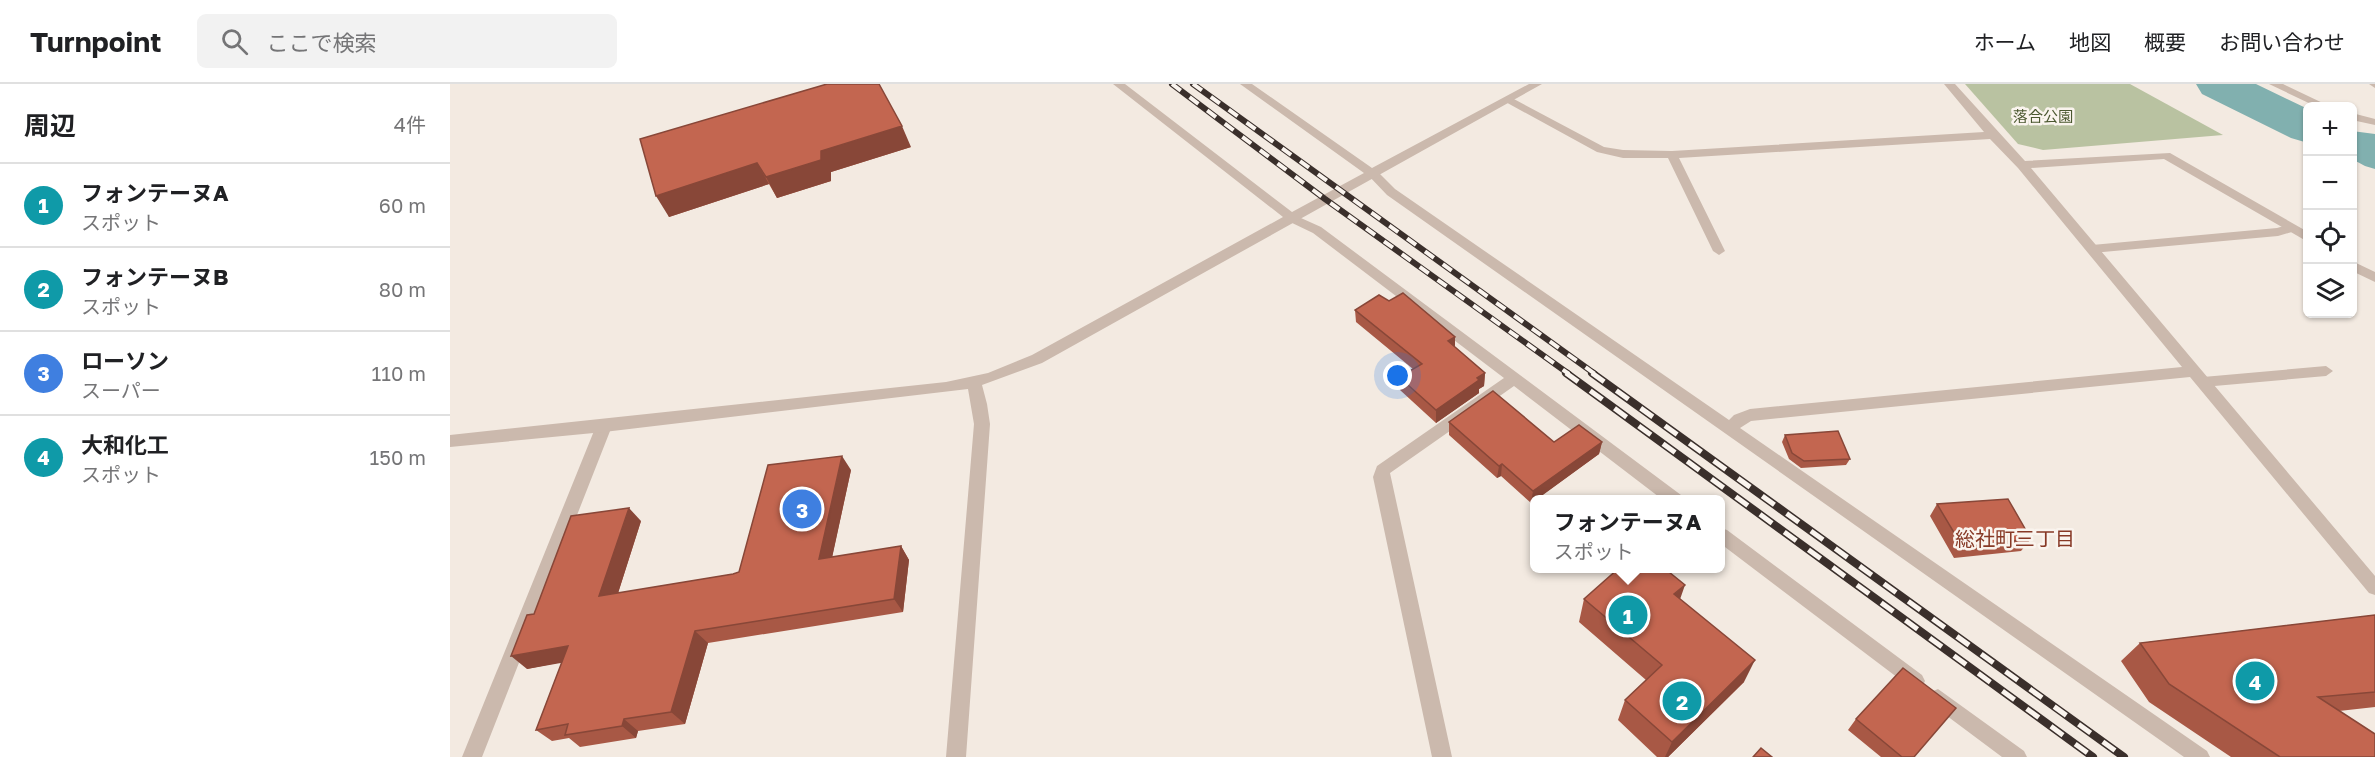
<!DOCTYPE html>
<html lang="ja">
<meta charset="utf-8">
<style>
:root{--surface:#fff;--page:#f2f2f2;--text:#202124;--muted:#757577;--line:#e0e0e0;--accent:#7c3aed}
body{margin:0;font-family:"Golos Text","Noto Sans JP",sans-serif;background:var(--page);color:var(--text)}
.controls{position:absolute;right:18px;top:18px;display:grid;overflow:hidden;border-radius:9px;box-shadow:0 2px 4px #0004}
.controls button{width:54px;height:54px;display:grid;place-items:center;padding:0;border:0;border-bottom:2px solid var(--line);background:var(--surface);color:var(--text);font:30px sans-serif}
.you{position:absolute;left:948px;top:292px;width:21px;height:21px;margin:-15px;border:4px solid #fff;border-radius:50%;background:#1a73e8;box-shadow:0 0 0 9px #1a73e833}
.badge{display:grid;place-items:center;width:39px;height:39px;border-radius:50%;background:var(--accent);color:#fff;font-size:20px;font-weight:700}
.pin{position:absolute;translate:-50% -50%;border:3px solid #fff;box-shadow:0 2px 6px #0006}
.popup{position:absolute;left:1080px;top:411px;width:195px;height:78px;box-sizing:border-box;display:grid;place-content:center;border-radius:9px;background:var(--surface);filter:drop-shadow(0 2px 4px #0005);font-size:20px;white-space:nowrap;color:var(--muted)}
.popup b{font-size:22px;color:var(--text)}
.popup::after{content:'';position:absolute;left:50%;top:100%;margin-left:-12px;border:12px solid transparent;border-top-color:var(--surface)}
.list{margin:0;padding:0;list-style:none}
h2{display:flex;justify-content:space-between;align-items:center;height:78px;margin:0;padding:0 24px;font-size:26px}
h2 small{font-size:20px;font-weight:400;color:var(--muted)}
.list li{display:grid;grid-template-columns:39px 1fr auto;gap:18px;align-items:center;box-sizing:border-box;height:84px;padding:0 24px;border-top:2px solid var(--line)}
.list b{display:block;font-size:22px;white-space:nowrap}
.list p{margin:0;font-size:20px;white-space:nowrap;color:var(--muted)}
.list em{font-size:20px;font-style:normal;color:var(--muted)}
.icon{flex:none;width:33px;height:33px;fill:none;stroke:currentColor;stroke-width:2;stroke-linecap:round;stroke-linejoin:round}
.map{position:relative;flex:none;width:1925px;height:673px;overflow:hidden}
header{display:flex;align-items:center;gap:36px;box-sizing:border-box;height:84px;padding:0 30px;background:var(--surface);border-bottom:2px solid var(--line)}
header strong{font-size:28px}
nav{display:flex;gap:33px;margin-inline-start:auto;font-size:21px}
.search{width:420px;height:54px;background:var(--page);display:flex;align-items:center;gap:15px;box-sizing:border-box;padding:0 21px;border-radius:9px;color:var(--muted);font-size:22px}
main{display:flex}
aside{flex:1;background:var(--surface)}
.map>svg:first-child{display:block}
</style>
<header>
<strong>Turnpoint</strong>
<div class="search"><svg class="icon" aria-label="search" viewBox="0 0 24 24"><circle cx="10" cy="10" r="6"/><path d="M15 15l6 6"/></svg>ここで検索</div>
<nav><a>ホーム</a><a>地図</a><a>概要</a><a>お問い合わせ</a></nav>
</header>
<main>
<aside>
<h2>周辺<small>4件</small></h2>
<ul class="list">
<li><span class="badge" style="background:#0f9aa8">1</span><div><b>フォンテーヌA</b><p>スポット</p></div><em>60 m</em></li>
<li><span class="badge" style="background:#0f9aa8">2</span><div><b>フォンテーヌB</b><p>スポット</p></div><em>80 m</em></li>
<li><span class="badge" style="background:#3f7fe0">3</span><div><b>ローソン</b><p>スーパー</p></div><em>110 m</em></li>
<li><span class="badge" style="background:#0f9aa8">4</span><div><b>大和化工</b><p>スポット</p></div><em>150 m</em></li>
</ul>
</aside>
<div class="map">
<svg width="1925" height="673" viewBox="0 0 1925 673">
<rect width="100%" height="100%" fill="#f3eae1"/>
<!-- green -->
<path fill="#b9c2a1" d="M1515,0H1680L1773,51L1593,66L1568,60Z"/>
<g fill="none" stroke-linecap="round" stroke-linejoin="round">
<!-- canal -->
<path fill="#81b0af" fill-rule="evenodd" d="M1902,55L1914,57L1925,63V85L1915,82L1902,75Z"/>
<!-- river -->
<path fill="#81b0af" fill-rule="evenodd" d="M1746,0H1806L1858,25V59L1841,54L1752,10Z
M1902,47L1925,50V80L1902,77Z"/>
<!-- service -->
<path fill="#cbb9ad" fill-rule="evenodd" d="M1819,0H1833L1879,22H1865Z
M1919,0H1925V4Z
M1902,29L1925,35V41L1902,36Z
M1841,140L1847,144L1845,147L1828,152L1642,169L1636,165L1642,161L1827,144Z
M1876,282L1883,287L1876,292L1753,303L1746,298L1753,293Z"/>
<!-- minor -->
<path fill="#cbb9ad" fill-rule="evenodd" d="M1494,0H1505L1575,77L1720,69L1858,148V158L1714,75L1581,84L1925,492V511L1919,509L1740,293L1301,337L1290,344L1757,667L1760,673H1734L937,111L917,90L919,87H927L945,105L1279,336L1284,331L1300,325L1732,283L1568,84L1540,55L1229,74L1275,167L1269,171L1263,167L1218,74H1173L1147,68L1052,16L1058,13L1062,14L1154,63L1173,66L1222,67L1534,48Z
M842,130L871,143L1231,411L1233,416H1213L1064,302L940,389L1002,673H982L923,393L927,382L1054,294L863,149L838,137L836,134Z
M1902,177L1925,188V198L1902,187Z
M154,336L159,338L162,342L32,673H12L146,342L149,338Z
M1271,444L1277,446L1472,591L1475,597L1472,603L1466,605L1460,603L1271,460Z
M1488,605L1574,667L1577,673H1552L1481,620L1479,614L1481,608Z"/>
<!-- tertiary -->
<path fill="#cbb9ad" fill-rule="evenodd" d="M663,0H675L842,128L914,89L790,0H802L922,84L1079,0H1092L592,279L532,301L537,320L540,340L516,673H496L524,340L518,305L154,348L0,363V351L496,298L538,289L582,271L833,133Z"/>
<defs>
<path id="rail-far1" d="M722,0L875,115L1119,290
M743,0L1145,290"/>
<path id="rail" d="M1116,289L1643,673
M1142,289L1674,673"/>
</defs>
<!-- rail-far1 casing -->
<use href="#rail-far1" stroke="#3a2f2b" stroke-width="6"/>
<!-- rail casing -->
<use href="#rail" stroke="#3a2f2b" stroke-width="8"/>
<!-- rail-far1 -->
<use href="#rail-far1" stroke="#faf4ee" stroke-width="4" stroke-dasharray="11" stroke-linecap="butt"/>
<!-- rail -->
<use href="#rail" stroke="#faf4ee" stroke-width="5" stroke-dasharray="15" stroke-linecap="butt"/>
</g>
<!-- wall -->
<path fill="#a85845" d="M190,55L461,63L381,88V97L327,114L319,100L219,133Z
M939,217L1005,253V263L1035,289L1034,302L1029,305V309L986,339L950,306L949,293L963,285L906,238L905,226Z
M999,338L1104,358H1152L1149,370L1081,419L1051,392L1047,394L999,351Z
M1335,351L1400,375L1396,381L1351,384L1339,375L1332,358Z
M401,386L382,473L451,462L459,476L453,528L258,559L235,640L188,647L186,654L130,663L119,654L102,657L86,646L112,578L77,585L84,530L191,437L168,509L283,490L289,488Z
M1487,420L1581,455L1571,467L1504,474L1480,432Z
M1134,515H1230L1294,598L1218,673H1207L1168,636L1175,616L1196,596L1129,538Z
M1925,531V623L1889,627L1925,673H1781L1699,618L1671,577L1690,559Z
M1406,635L1464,673H1431L1398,646Z"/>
<!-- shaded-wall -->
<path fill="#884738" d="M452,42L461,63L381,88V97L327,114L316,93L371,67Z
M307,79L319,100L219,133L206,112Z
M1005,253V266L998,257Z
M1035,289L1034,302L1029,305V309L986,339V326L1027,294Z
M1152,358L1149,370L1086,416H1085L1081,419L1083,407Z
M392,372L401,386L379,488L369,475Z
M1052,380L1051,392L1047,394L1049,382Z
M179,424L191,437L163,525L149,512Z
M451,462L459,476L453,528L444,515Z
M1235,501L1227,524L1224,510Z
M245,547L258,559L235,640L221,628Z
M118,562L133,575L77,585L61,572Z
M1305,576L1294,598L1218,673H1215L1222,658Z
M174,635L188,647L186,654L172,642Z"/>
<!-- building -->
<path fill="#c36650" stroke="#884738" stroke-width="1.5" d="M377,0H429L452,42L371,67V76L316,93L307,79L206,112L190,55Z
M953,209L1005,253L998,257L1035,289L1027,294L1029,296L986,326L949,293L972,280L905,226L929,211L939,217Z
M1043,307L1104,358L1129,341L1152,358L1083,407L1052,380L1049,382L999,338Z
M1388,347L1400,375L1354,377L1342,369L1335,351Z
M392,372L369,475L451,462L444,515L245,547L221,628L174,635L172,642L115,651L118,640L86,646L118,562L61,572L77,531L84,530L121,432L179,424L149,512L283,490L289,488L318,381Z
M1558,415L1581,455L1512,462L1487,420Z
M1169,484H1214L1235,501L1224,510L1305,576L1222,658L1175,616L1212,581L1134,515Z
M1925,531V608L1868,613L1925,650V673H1830L1719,600L1690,559Z
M1453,584L1506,624L1464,673H1452L1406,635Z
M1311,664L1322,673H1303Z"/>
<g text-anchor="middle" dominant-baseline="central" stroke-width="5" stroke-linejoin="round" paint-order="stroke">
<!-- far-park labels -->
<g font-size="15" fill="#4b5830" stroke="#faf4ee">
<text x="1593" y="32">落合公園</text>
</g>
<!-- neighbourhood labels -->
<g font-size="20" fill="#873926" stroke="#faf4ee">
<text x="1565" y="454">総社町三丁目</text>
</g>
</g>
</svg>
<div class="controls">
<button>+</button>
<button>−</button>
<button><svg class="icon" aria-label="locate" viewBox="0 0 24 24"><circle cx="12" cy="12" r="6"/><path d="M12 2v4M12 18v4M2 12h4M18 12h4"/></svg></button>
<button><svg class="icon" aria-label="layers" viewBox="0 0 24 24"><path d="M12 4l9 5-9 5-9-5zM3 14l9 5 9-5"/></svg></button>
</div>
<div class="you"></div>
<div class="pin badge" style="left:1178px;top:531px;background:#0f9aa8">1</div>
<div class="popup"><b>フォンテーヌA</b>スポット</div>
<div class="pin badge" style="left:1232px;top:617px;background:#0f9aa8">2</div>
<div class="pin badge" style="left:352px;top:425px;background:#3f7fe0">3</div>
<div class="pin badge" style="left:1805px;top:597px;background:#0f9aa8">4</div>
</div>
</main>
